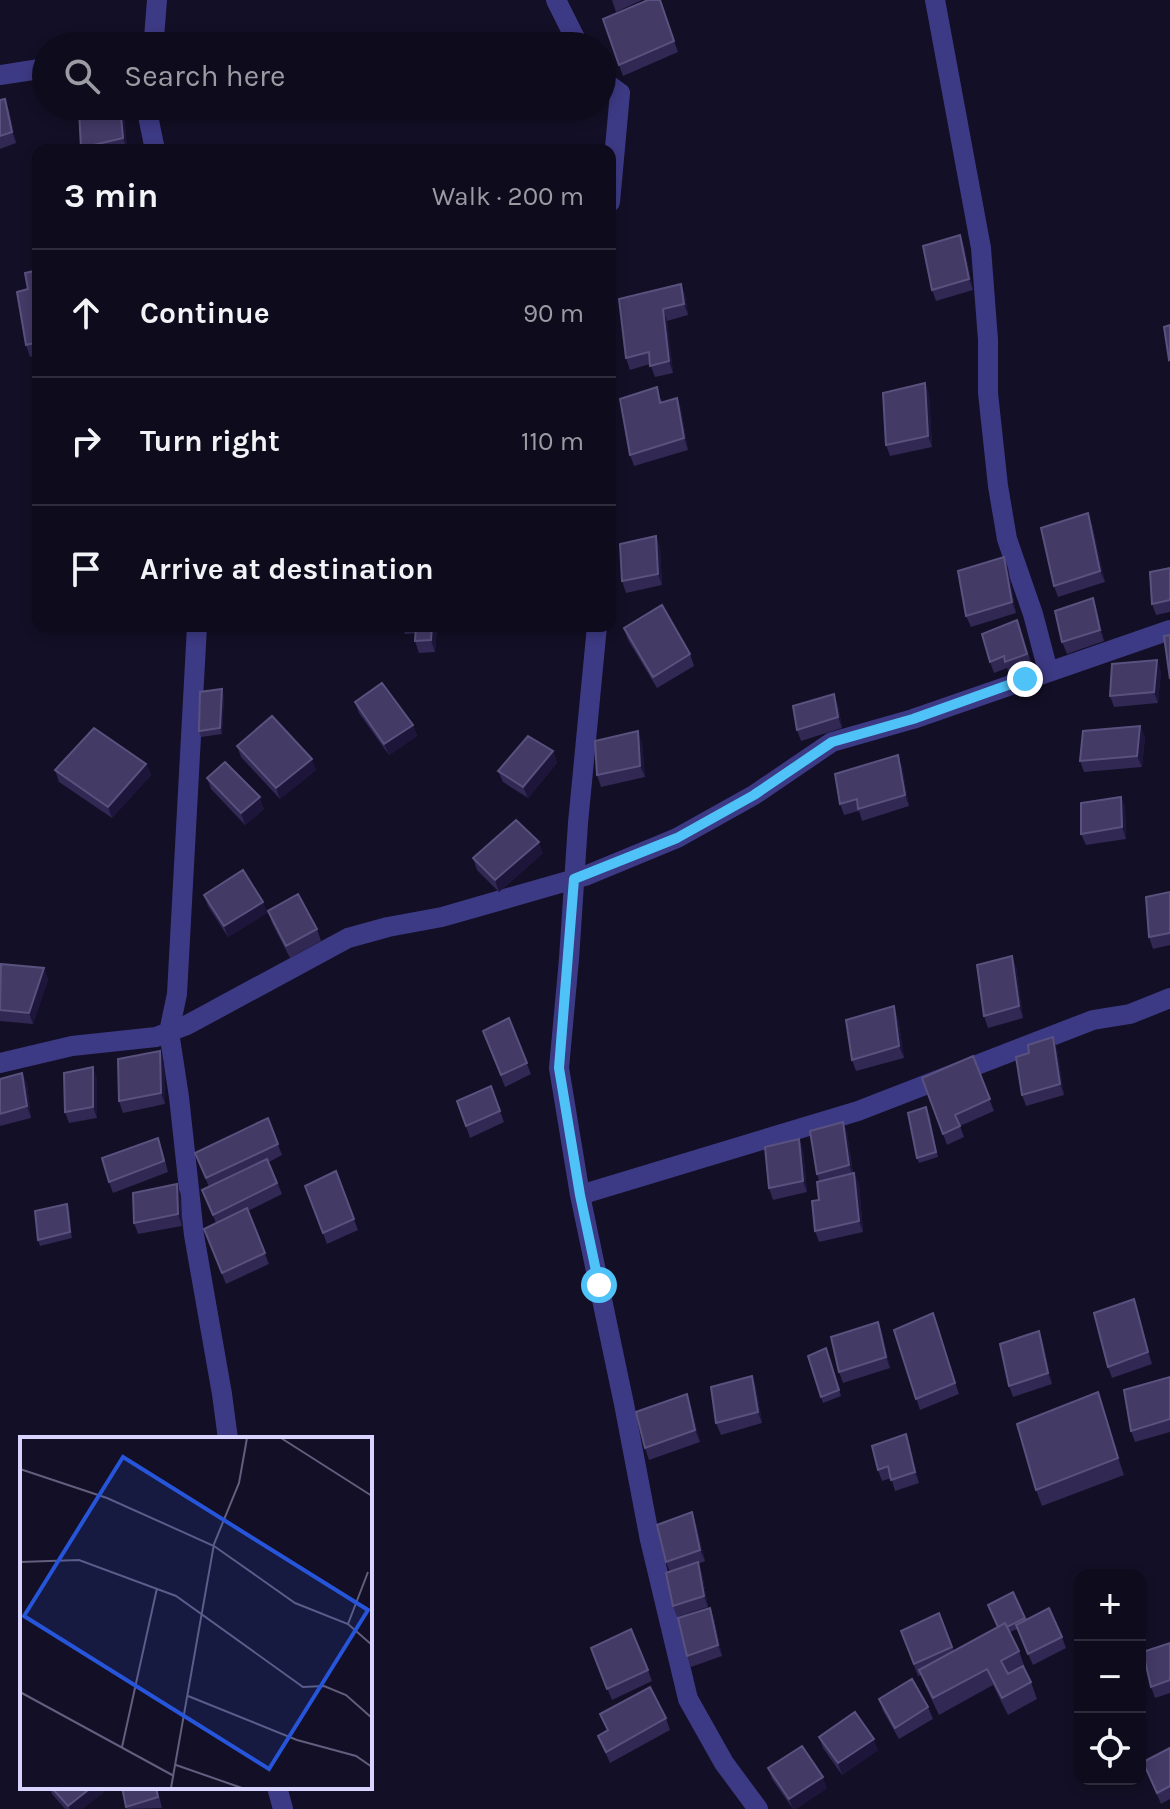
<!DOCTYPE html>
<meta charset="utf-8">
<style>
:root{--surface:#0e0b1c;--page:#1c1929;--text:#f1f3f6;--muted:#9b9ba3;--line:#2e2b3b}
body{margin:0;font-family:Karla,sans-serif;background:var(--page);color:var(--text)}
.controls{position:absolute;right:24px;bottom:24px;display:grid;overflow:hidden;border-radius:16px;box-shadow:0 4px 12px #0003}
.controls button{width:72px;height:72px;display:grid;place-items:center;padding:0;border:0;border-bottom:2px solid var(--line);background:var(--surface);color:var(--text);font:40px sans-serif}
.stop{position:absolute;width:24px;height:24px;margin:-18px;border:6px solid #4fc3f7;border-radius:50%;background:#fff}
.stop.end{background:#4fc3f7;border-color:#fff;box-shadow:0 2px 8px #0008}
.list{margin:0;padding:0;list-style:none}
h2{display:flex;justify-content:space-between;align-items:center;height:104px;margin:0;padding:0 32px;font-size:34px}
h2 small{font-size:26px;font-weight:400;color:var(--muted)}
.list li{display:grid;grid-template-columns:52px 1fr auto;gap:24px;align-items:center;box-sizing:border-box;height:128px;padding:0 32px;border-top:2px solid var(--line)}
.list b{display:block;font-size:30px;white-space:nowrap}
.list em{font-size:26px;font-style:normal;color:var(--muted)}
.icon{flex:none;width:44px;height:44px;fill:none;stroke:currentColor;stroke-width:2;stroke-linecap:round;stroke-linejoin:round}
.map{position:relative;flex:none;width:1170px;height:1809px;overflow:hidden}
.search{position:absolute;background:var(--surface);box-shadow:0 4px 12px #0003;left:32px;top:32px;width:584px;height:88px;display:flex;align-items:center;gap:20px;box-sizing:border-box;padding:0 28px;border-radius:44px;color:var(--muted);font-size:30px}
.panel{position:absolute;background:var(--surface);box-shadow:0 4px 12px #0003;left:32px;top:144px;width:584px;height:488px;border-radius:16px}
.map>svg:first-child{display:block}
</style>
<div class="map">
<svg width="1170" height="1809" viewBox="0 0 1170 1809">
<rect width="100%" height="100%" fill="#130f26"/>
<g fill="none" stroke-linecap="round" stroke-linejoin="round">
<!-- minor -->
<path stroke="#3d3a85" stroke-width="20" d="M556,0L579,46
M935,0L981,248L988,340V393L998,486L1007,539L1033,614L1048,671
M150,46L154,38L157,0
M0,75L46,68
M602,80L620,93L610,202
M146,106L155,150
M197,626L177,994L169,1032L179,1097L194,1235L222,1394L228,1439
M597,626L578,823L569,959L559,1068L580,1195L624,1404L650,1540L688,1699L724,1763L758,1809
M0,1063L72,1046L156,1037L187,1025L348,938L388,927L442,917L585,876L677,838L754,795L832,742L913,719L1170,630
M580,1195L858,1111L1093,1020L1130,1014L1170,998
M277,1787L283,1809"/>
</g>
<!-- wall -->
<path fill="#312854" d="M612,0H642L616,12Z
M660,0L678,52L623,76L619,65Z
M0,100L9,110L16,143L0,149Z
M124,113L127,150H82L81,148Z
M960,235L964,246L973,290L936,301L932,290Z
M38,270V354L30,357L26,345L28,289Z
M681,284L685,295L688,315L667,321L673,373L655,377L650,364L630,370L626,358Z
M925,383L929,395L932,447L890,456L886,445Z
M661,398L662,403L677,398L681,409L688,450L634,466L630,455Z
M1092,524L1105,582L1058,597L1054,586Z
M656,536L660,548L662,585L626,593L622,581Z
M1004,557L1008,568L1016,613L971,627L966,616Z
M1170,568V612L1156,615L1152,604Z
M1093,598L1097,610L1104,641L1067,654L1062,642Z
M1017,620L1032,665L1009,674L1007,668L994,673L990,662Z
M402,626H437L435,652L419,653L415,641L416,633L405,634Z
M624,628L690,654L694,666L657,688L628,640Z
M1161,671L1158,703L1114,707L1110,696Z
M224,695L222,734L201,737L199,731Z
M355,702L413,725L417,736L389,755L359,713Z
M838,705L842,728L801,741L797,730Z
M1140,726L1145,737L1142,767L1084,772L1080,761Z
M642,743L645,777L601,787L597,775Z
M237,746L316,770L280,799L241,757Z
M553,751L557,763L528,798L503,782L498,771Z
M146,764L151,775L112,818L59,782L55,770Z
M902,766L909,806L862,821L859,811L844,815L840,804Z
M207,778L264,809L245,825L211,789Z
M1121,797L1125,808L1126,839L1086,845L1081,834Z
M543,853L499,892L477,870L473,858Z
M1170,892V945L1153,949L1149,937Z
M204,895L263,902L267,913L228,937L208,906Z
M268,911L317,929L321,941L290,958L272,923Z
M0,966L44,968L48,980L33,1024L0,1021Z
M1016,967L1023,1018L988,1028L984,1016Z
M509,1018L531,1074L505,1087L483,1031Z
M898,1018L904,1058L856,1071L852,1060Z
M1057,1049L1064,1095L1026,1106L1022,1095Z
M973,1056L994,1111L960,1126L964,1137L947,1145L922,1078Z
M164,1062L165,1104L123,1113L119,1101Z
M22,1073L27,1084L31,1118L0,1126V1079Z
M97,1079V1118L69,1123L65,1112Z
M491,1086L504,1122L470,1138L457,1101Z
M929,1113L938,1157L919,1163L917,1158Z
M268,1118L282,1155L269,1162L282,1194L248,1211L269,1264L226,1284L204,1229L216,1223L202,1190L209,1187L195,1153Z
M843,1122L847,1133L853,1173L859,1184L863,1232L819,1242L815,1231L819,1200V1181L817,1174Z
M799,1139L803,1150L807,1192L773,1200L769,1188Z
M162,1149L168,1172L113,1193L109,1182Z
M336,1171L358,1230L327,1244L305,1186Z
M177,1184L181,1195L182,1226L138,1234L134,1223Z
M67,1204L69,1209L72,1238L40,1246L38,1240Z
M1134,1299L1152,1364L1112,1378L1108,1367Z
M878,1322L882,1333L890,1368L843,1383L839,1372Z
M937,1325L959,1394L920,1410L894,1330Z
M1039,1331L1043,1343L1052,1384L1013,1397L1009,1386Z
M826,1348L841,1396L823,1403L821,1397Z
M752,1376L756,1387L762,1423L721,1435L716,1423Z
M1170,1377V1432L1135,1442L1131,1431Z
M1098,1392L1124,1475L1042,1506L1036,1490Z
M691,1406L700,1442L649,1460L645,1448Z
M906,1434L910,1446L919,1483L895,1491L891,1478L882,1481L878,1470Z
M692,1512L696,1524L705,1561L698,1564L702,1574L708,1607L677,1617L673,1606L670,1572L666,1562Z
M1013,1592L1026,1620L1062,1637L1066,1648L1033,1665L1017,1629L1010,1632L1019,1651L1025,1668L1024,1669L1031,1682L1037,1699L1008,1715L993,1685L939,1715L925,1686L921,1675L918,1676L901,1631L939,1613L954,1651L997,1627Z
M710,1608L714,1619L722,1656L691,1667L687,1656Z
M1170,1643V1693L1155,1698L1151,1687Z
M595,1660L648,1670L652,1681L612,1700Z
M879,1699L928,1707L933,1719L899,1739L883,1711Z
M600,1714L666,1718L670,1730L610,1763L598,1736L607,1731Z
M819,1737L878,1750L842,1775L823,1748Z
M1170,1748V1799L1161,1804L1143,1762Z
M768,1768L827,1788L796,1809H793L772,1779Z
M49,1787H110L82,1809H65L52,1794Z
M122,1787H157L162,1808L127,1809Z"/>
<!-- shaded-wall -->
<path fill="#1d163a" d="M5,99L9,110L16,143L12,132Z
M120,106H122L124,113L127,150L123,138Z
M960,235L964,246L973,290L969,279Z
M681,284L685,295L688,315L684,304Z
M663,309L667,321L673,373L669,361Z
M925,383L929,395L932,447L928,436Z
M677,398L681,409L688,450L684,438Z
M1088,513L1092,524L1105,582L1100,571Z
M656,536L660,548L662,585L658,574Z
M1004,557L1008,568L1016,613L1012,602Z
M1093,598L1097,610L1104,641L1100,630Z
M432,626H437L435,652L431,640Z
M1157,660L1161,671L1158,703L1154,692Z
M222,689L224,695L222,734L220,728Z
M834,694L838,705L842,728L838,717Z
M413,725L417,736L389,755L384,744Z
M1140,726L1145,737L1142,767L1137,756Z
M638,731L642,743L645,777L640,766Z
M553,751L557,763L528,798L523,787Z
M898,755L902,766L909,806L905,795Z
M312,759L316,770L280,799L276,788Z
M146,764L151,775L112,818L108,807Z
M260,797L264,809L245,825L241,813Z
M1121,797L1125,808L1126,839L1122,827Z
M539,842L543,853L499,892L495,880Z
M263,902L267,913L228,937L224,926Z
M1012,956L1016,967L1023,1018L1019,1006Z
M44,968L48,980L33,1024L29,1013Z
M894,1006L898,1018L904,1058L899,1046Z
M1053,1037L1057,1049L1064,1095L1060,1084Z
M160,1051L164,1062L165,1104L161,1093Z
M93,1067L97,1079V1118L93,1107Z
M22,1073L27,1084L31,1118L27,1106Z
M843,1122L847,1133L853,1176L849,1165Z
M799,1139L803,1150L807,1192L803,1181Z
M854,1173L859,1184L863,1232L859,1221Z
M177,1184L181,1195L182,1226L178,1214Z
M67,1204L69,1209L72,1238L70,1232Z
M1134,1299L1138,1310L1152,1364L1148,1352Z
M878,1322L882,1333L890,1368L886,1357Z
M1039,1331L1043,1343L1052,1384L1048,1373Z
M752,1376L756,1387L762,1423L758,1412Z
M1098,1392L1104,1408L1124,1475L1118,1458Z
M687,1394L691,1406L700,1442L695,1430Z
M906,1434L910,1446L919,1483L915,1472Z
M692,1512L696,1524L705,1561L700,1550Z
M698,1562L702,1574L708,1607L704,1596Z
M710,1608L714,1619L722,1656L718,1645Z
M874,1739L878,1750L842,1775L838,1763Z
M823,1777L827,1788L796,1809H793L789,1799Z
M92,1787H110L82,1809H70L68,1806Z"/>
<!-- building -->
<path fill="#433a66" stroke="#5a527e" stroke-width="2" d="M648,0H660L674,41L619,65L603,19Z
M5,99L12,132L0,136V100Z
M100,106H120L123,138L81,148L79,111Z
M960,235L969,279L932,290L923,246Z
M38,270V342L26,345L17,292L28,289L25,273Z
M681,284L684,304L663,309L669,361L650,366L649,352L626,358L619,299Z
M1170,325V359L1169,360L1164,327Z
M925,383L928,436L886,445L883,393Z
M657,387L660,403L677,398L684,438L630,455L620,399Z
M1088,513L1100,571L1054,586L1041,528Z
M656,536L658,574L622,581L620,544Z
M1004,557L1012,602L966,616L958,571Z
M1170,568V600L1152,604L1150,572Z
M1093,598L1100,630L1062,642L1055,611Z
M662,605L690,654L653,677L624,628Z
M1017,620L1027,654L1005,662L1004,656L990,662L982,634Z
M416,626H432L431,640L415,641Z
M1170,635V679L1164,636Z
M1157,660L1154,692L1110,696L1112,664Z
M382,683L413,725L384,744L355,702Z
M222,689L220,728L199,731L200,692Z
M834,694L838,717L797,730L793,706Z
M272,716L312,759L276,788L237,746Z
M1140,726L1137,756L1080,761L1083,731Z
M94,728L146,764L108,807L55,770Z
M638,731L640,766L597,775L595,741Z
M528,736L553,751L523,787L498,771Z
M898,755L905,795L858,809L857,799L840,804L835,774Z
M225,762L260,797L241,813L207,778Z
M1121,797L1122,827L1081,834V803Z
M516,820L539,842L495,880L473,858Z
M243,870L263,902L224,926L204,895Z
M1170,892V933L1149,937L1146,897Z
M298,894L317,929L286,946L268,911Z
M1012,956L1019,1006L984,1016L977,965Z
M1,964L44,968L29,1013L0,1010Z
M894,1006L899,1046L852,1060L846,1020Z
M509,1018L527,1063L501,1075L483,1031Z
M1053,1037L1060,1084L1022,1095L1016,1057L1029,1053L1028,1045Z
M160,1051L161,1093L119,1101L118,1059Z
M973,1056L990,1099L955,1115L960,1126L943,1134L922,1078Z
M93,1067V1107L65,1112L64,1073Z
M22,1073L27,1106L0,1114V1079Z
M491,1086L500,1111L466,1126L457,1101Z
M926,1107L936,1152L917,1158L908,1113Z
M268,1118L278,1144L206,1178L195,1153Z
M843,1122L849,1165L817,1174L810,1131Z
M158,1138L164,1161L109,1182L102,1158Z
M799,1139L803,1181L769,1188L765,1147Z
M267,1159L277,1183L213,1215L202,1190Z
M336,1171L354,1219L323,1233L305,1186Z
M854,1173L859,1221L815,1231L812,1201L819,1200L817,1182Z
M177,1184L178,1214L134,1223L133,1193Z
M67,1204L70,1232L38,1240L35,1211Z
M247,1208L265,1253L222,1273L204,1229Z
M1134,1299L1148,1352L1108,1367L1094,1313Z
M933,1313L955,1383L916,1399L894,1330Z
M878,1322L886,1357L839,1372L831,1337Z
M1039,1331L1048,1373L1009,1386L1000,1344Z
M826,1348L839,1390L821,1397L808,1356Z
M752,1376L758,1412L716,1423L711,1387Z
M1170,1377V1419L1131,1431L1124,1390Z
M1098,1392L1118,1458L1036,1490L1017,1424Z
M687,1394L695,1430L645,1448L636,1412Z
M906,1434L915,1472L891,1480L888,1466L878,1470L872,1446Z
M692,1512L700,1550L666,1562L657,1525Z
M698,1562L704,1596L673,1606L666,1573Z
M1013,1592L1025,1618L1007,1627L1005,1623L998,1627L988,1605Z
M710,1608L718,1645L687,1656L678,1618Z
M1049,1608L1062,1637L1028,1654L1016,1625Z
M939,1613L952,1647L914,1664L901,1631Z
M1005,1623L1019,1651L1001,1661L1008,1674L1023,1666L1031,1682L1002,1698L987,1669L933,1698L919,1670Z
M631,1629L648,1670L607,1689L591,1648Z
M1170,1643V1680L1151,1687L1143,1652Z
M912,1679L928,1707L895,1728L879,1699Z
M650,1687L666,1718L606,1752L598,1736L608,1730L600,1714Z
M855,1712L874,1739L838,1763L819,1737Z
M802,1746L823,1777L789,1799L768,1768Z
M1170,1748V1786L1157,1793L1143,1762Z
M51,1787H92L68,1806Z
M122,1787H156L158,1797L126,1807Z"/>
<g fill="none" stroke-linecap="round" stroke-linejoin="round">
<!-- route -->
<path stroke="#4fc3f7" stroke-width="10" d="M599,1285L580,1195L559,1068L574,879L677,838L754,795L832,742L913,719L1025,679"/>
</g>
<!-- overview -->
<g transform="translate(20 1437)">
<rect width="352" height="352" fill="#130f26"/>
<path fill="none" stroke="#625e7d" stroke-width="2" d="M261,1L352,59M0,32L87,61L194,109L275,166L328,187L352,208M0,125L59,123L156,159L283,250L304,249L326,258L352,281M328,187L348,135M0,255L154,339M168,259L277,303L336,319L352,330M102,310L137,151M156,328L222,351M151,351L194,107L219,46L227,1"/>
<path fill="#2655da" fill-opacity="0.15" stroke="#2655da" stroke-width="4" d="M103,20L348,173L249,332L4,179Z"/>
<rect width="352" height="352" fill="none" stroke="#d9d4ff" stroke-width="4"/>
</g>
</svg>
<div class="controls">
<button>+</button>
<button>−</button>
<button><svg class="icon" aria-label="locate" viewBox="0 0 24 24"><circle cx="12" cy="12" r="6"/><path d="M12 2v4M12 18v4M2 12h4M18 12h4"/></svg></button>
</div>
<div class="stop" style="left:599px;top:1285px"></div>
<div class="stop end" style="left:1025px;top:679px"></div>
<div class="search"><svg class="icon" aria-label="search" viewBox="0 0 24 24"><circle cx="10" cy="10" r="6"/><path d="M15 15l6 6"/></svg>Search here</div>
<section class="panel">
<h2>3 min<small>Walk · 200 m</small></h2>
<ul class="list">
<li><svg class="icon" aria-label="ahead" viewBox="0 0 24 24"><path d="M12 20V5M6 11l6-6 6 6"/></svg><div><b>Continue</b></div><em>90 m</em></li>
<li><svg class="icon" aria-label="right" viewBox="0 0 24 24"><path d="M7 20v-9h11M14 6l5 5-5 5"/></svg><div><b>Turn right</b></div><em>110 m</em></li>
<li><svg class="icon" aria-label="arrive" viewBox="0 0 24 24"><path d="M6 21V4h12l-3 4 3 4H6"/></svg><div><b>Arrive at destination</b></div></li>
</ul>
</section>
</div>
